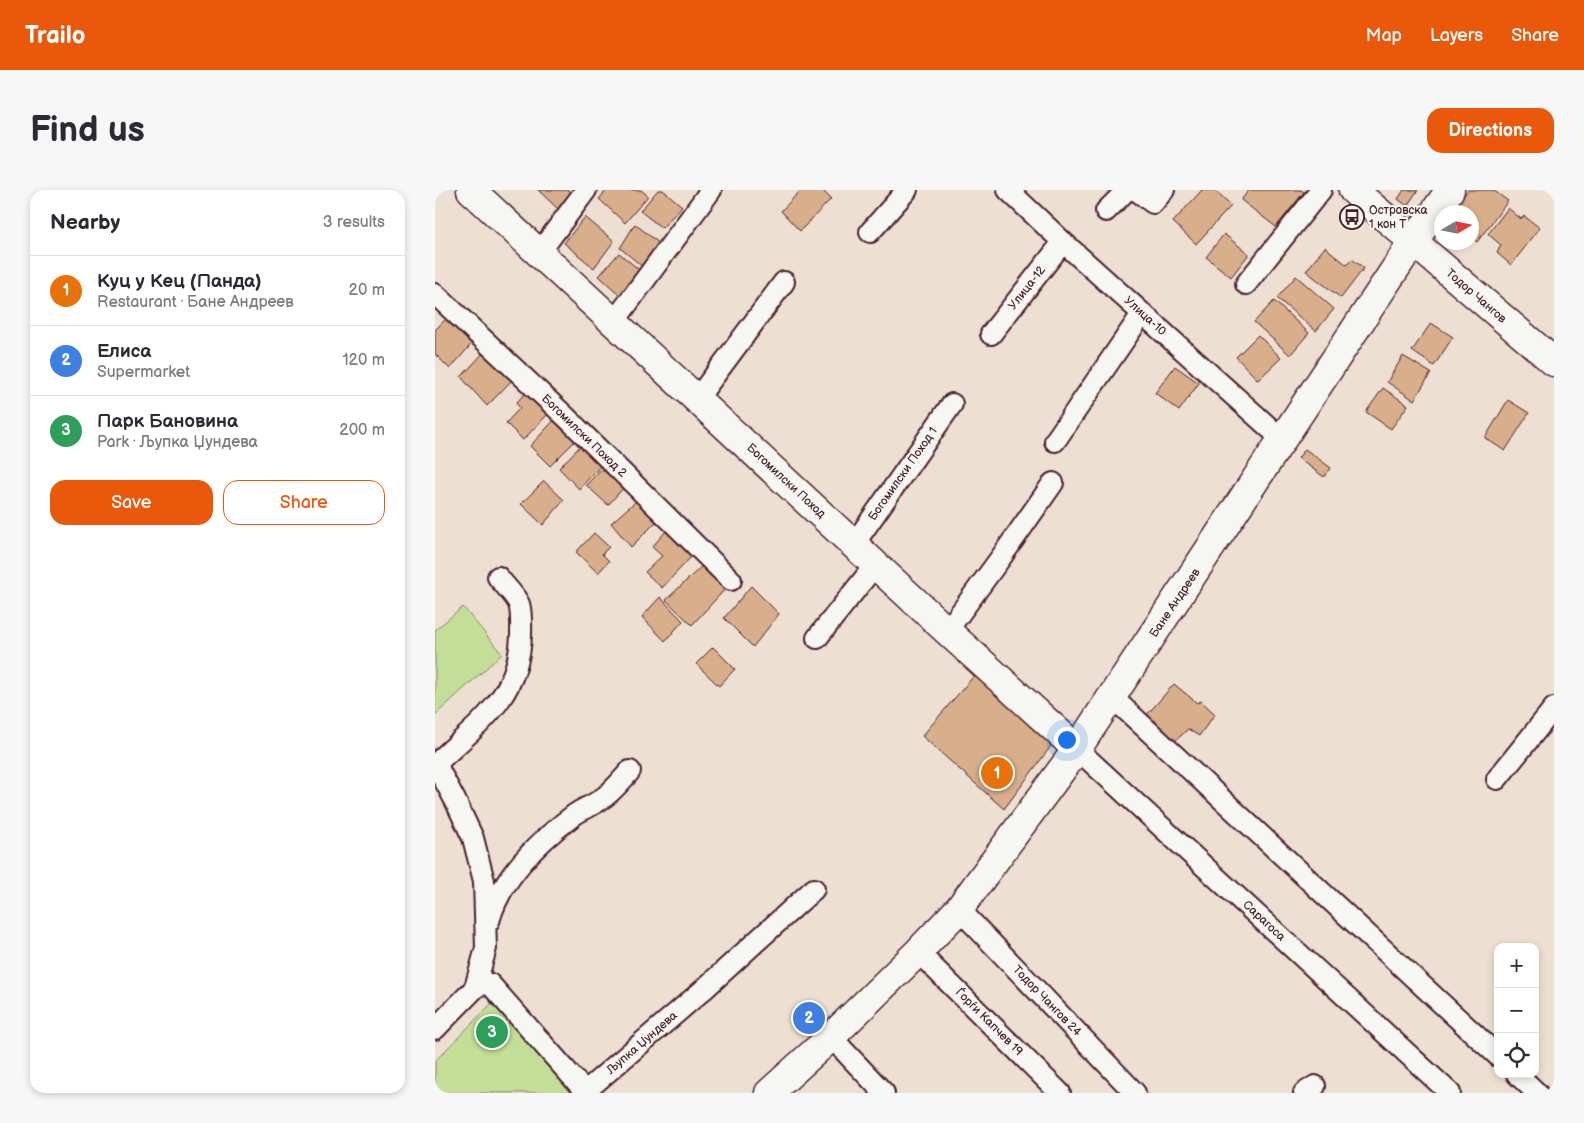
<!DOCTYPE html>
<meta charset="utf-8">
<style>
:root{--surface:#fff;--page:#f7f7f7;--text:#2b2b33;--muted:#7c7c81;--line:#e1e1e2;--accent:#ea580c}
body{margin:0;font-family:"Balsamiq Sans",sans-serif;background:var(--page);color:var(--text)}
.controls{position:absolute;right:15px;bottom:15px;display:grid;overflow:hidden;border-radius:10px;box-shadow:0 2px 8px #0003}
.controls button{width:45px;height:45px;display:grid;place-items:center;padding:0;border:0;border-bottom:1px solid var(--line);background:var(--surface);color:var(--text);font:25px sans-serif}
.compass{position:absolute;left:999px;top:15px;width:45px;height:45px;border-radius:50%;background:var(--surface);box-shadow:0 2px 8px #0003;rotate:80deg}
.you{position:absolute;left:631px;top:549px;width:18px;height:18px;margin:-12px;border:4px solid #fff;border-radius:50%;background:#1a73e8;box-shadow:0 0 0 8px #1a73e833}
.badge{display:grid;place-items:center;width:32px;height:32px;border-radius:50%;background:var(--accent);color:#fff;font-size:16px;font-weight:700}
.pin{position:absolute;translate:-50% -50%;border:2px solid #fff;box-shadow:0 1px 5px #0006}
.list{margin:0;padding:0;list-style:none}
h2{display:flex;justify-content:space-between;align-items:center;height:65px;margin:0;padding:0 20px;font-size:21px}
h2 small{font-size:16px;font-weight:400;color:var(--muted)}
.list li{display:grid;grid-template-columns:32px 1fr auto;gap:15px;align-items:center;box-sizing:border-box;height:70px;padding:0 20px;border-top:1px solid var(--line)}
.list b{display:block;font-size:19px;white-space:nowrap}
.list p{margin:0;font-size:16px;white-space:nowrap;color:var(--muted)}
.list em{font-size:16px;font-style:normal;color:var(--muted)}
.actions{display:flex;gap:10px;padding:15px 20px}
.actions a{flex:1;padding:11px 0;border:1px solid var(--accent);border-radius:15px;text-align:center;font-size:18px;color:var(--accent)}
.actions .main{background:var(--accent);color:#fff}
.icon{flex:none;width:28px;height:28px;fill:none;stroke:currentColor;stroke-width:2;stroke-linecap:round;stroke-linejoin:round}
.map{position:relative;flex:none;width:1119px;height:903px;overflow:hidden;border-radius:15px}
header{display:flex;align-items:center;gap:30px;box-sizing:border-box;height:70px;padding:0 25px;background:var(--accent);color:#fff}
header strong{font-size:24px}
nav{display:flex;gap:28px;margin-inline-start:auto;font-size:18px}
.intro{display:flex;align-items:center;justify-content:space-between;box-sizing:border-box;height:120px;padding:0 30px}
h1{margin:0;font-size:35px}
.button{padding:12px 22px;border-radius:15px;background:var(--accent);color:#fff;font-size:18px;font-weight:700}
main{display:flex;gap:30px;padding:0 30px}
aside{flex:1;background:var(--surface);border-radius:15px;box-shadow:0 2px 8px #0003}
.map>svg:first-child{display:block}
</style>
<header>
<strong>Trailo</strong>
<nav><a>Map</a><a>Layers</a><a>Share</a></nav>
</header>
<div class="intro"><h1>Find us</h1><a class="button">Directions</a></div>
<main>
<aside>
<h2>Nearby<small>3 results</small></h2>
<ul class="list">
<li><span class="badge" style="background:#e8710a">1</span><div><b>Куц у Кец (Панда)</b><p>Restaurant · Бане Андреев</p></div><em>20 m</em></li>
<li><span class="badge" style="background:#3f7fe0">2</span><div><b>Елиса</b><p>Supermarket</p></div><em>120 m</em></li>
<li><span class="badge" style="background:#2e9e5b">3</span><div><b>Парк Бановина</b><p>Park · Љупка Џундева</p></div><em>200 m</em></li>
</ul>
<div class="actions"><a class="main">Save</a><a>Share</a></div>
</aside>
<div class="map">
<svg width="1119" height="903" viewBox="0 0 1119 903">
<rect width="100%" height="100%" fill="#ede0d3"/>
<filter id="ink" filterUnits="userSpaceOnUse"><feTurbulence type="fractalNoise" baseFrequency=".02" numOctaves="2"/><feDisplacementMap in="SourceGraphic" scale="10" xChannelSelector="R" yChannelSelector="G"/><feConvolveMatrix kernelMatrix="1 2 1 2 8 2 1 2 1" color-interpolation-filters="sRGB"/></filter>
<g filter="url(#ink)">
<!-- green -->
<path fill="#c3df97" stroke="#867f61" d="M28,417L67,464L0,525V440Z
M57,813L147,903H0V871Z"/>
<!-- building -->
<path fill="#d9ae8a" stroke="#4a1f2b" d="M103,0H133L138,5L124,20Z
M172,0H206L213,6L190,33L164,9Z
M223,0H228L247,16L227,38L205,21Z
M366,0H387L396,9L365,41L346,21Z
M767,0H779L796,16L761,54L738,32Z
M814,0H866L869,2L841,37L806,10Z
M969,0H983L972,16L963,9Z
M1033,0H1058L1073,11L1042,52L1036,48V22H1016Z
M1073,18L1086,29L1089,26L1105,38L1076,75L1062,63L1066,55L1053,44Z
M150,27L179,51L159,78L129,53Z
M200,34L225,54L208,77L185,58Z
M789,44L814,64L796,87L771,67Z
M890,57L912,75L917,69L929,78L906,108L871,81Z
M184,63L208,83L188,108L164,86Z
M861,86L899,119L881,141L842,108Z
M839,111L874,143L855,165L819,132Z
M14,126L39,151L15,179L0,164V140Z
M996,133L1018,147L999,176L977,161Z
M823,145L846,168L823,190L801,167Z
M52,159L80,187L52,216L26,187Z
M968,166L996,183L979,210L952,192Z
M740,176L764,193L744,221L720,203Z
M948,198L973,215L956,239L931,222Z
M94,199L116,221L88,250L71,233L85,218L81,213Z
M1073,210L1094,223L1070,261L1050,248Z
M123,226L144,247L115,276L95,256Z
M151,250L172,269L144,299L124,278Z
M870,259L896,278L889,287L863,268Z
M172,273L192,294L173,315L151,295Z
M109,291L129,310L108,335L86,314Z
M201,311L222,331L196,357L176,333Z
M231,341L257,366L227,398L210,382L227,366L217,357Z
M159,343L174,357L167,364L174,371L163,383L141,362Z
M270,373L293,396L257,435L231,410Z
M316,396L344,424L318,457L289,428Z
M225,407L248,431L230,451L207,427Z
M278,457L300,479L284,496L261,474Z
M544,480L622,548L569,619L487,546Z
M739,494L762,513L766,511L780,524L764,546L753,539L738,553L710,527Z"/>
<g fill="none" stroke-linecap="round" stroke-linejoin="round">
<defs>
<path id="street" d="M573,0L628,52L848,250
M701,0L718,13L729,0
M671,21L692,0
M435,42L472,0
M104,63L151,0
M811,94L886,0
M0,104L130,226L296,390
M179,132L276,0
M556,144L628,52
M262,209L349,92
M620,251L707,124
M419,354L517,214
M512,441L567,366L618,293
M382,448L441,374
M677,507L1063,866
M642,559L1015,903
M1062,589L1119,518
M524,719L700,903
M54,731C66,687 103,652 139,625C147,619 157,616 165,610C177,603 186,591 195,581
M483,762L625,903
M40,798L51,758L49,691L38,648L20,610L4,580V573L6,569C47,531 84,505 86,445C86,436 87,423 84,414C80,405 69,395 63,387
M0,839L40,798L45,795L55,794L146,897L153,899L268,800L379,699
M396,847L449,903
M1082,884L1102,903
M869,903L880,896"/>
<path id="secondary" d="M36,0L512,441L642,559
M918,0L1119,172
M334,903L396,847L483,762L524,719L642,559L978,52L1015,0"/>
</defs>
<!-- street casing -->
<use href="#street" stroke="#4a1f2b" stroke-width="24"/>
<!-- secondary casing -->
<use href="#secondary" stroke="#4a1f2b" stroke-width="31"/>
<!-- street -->
<use href="#street" stroke="#f6f6f2" stroke-width="20"/>
<!-- secondary -->
<use href="#secondary" stroke="#f6f6f2" stroke-width="28"/>
</g>
</g>
<!-- icons -->
<defs>
<symbol id="bus-ring" viewBox="-11 -11 22 22"><circle r="9.5" fill="#f6f6f2" stroke="#4a1f2b" stroke-width="1.5"/><path d="M-5-6H5V4H4V6H2V4H-2V6H-4V4H-5ZM-3.5-4V0h7V-4ZM-3.5 1.2v1.5H-2V1.2ZM2 1.2v1.5H3.5V1.2Z" fill="#4a1f2b"/></symbol>
</defs>
<g fill-rule="evenodd">
<use href="#bus-ring" x="903" y="13" width="28" height="28"/>
</g>
<g text-anchor="middle" dominant-baseline="central" stroke-width="4" stroke-linejoin="round" paint-order="stroke">
<!-- poi labels -->
<g font-size="12" fill="#4a1f2b" stroke="#f6f6f2" text-anchor="start">
<text x="934" y="20">Островска<tspan x="934" dy="14">1 кон T</tspan></text>
</g>
<!-- street labels -->
<g font-size="12" fill="#4a1f2b" stroke="#f6f6f2">
<text transform="translate(592 98) rotate(-52)">Улица-12</text>
<text transform="translate(1041 106) rotate(41)">Тодор Чангов</text>
<text transform="translate(710 126) rotate(42)">Улица-10</text>
<text transform="translate(149 246) rotate(44)">Богомилски Поход 2</text>
<text transform="translate(468 284) rotate(-55)">Богомилски Поход 1</text>
<text transform="translate(351 291) rotate(43)">Богомилски Поход</text>
<text transform="translate(740 413) rotate(-56)">Бане Андреев</text>
<text transform="translate(829 731) rotate(43)">Сарагоса</text>
<text transform="translate(612 811) rotate(46)">Тодор Чангов 24</text>
<text transform="translate(554 832) rotate(45)">Ѓорѓи Капчев 19</text>
<text transform="translate(207 853) rotate(-41)">Љупка Џундева</text>
</g>
</g>
</svg>
<div class="controls">
<button>+</button>
<button>−</button>
<button><svg class="icon" aria-label="locate" viewBox="0 0 24 24"><circle cx="12" cy="12" r="6"/><path d="M12 2v4M12 18v4M2 12h4M18 12h4"/></svg></button>
</div>
<svg class="compass" viewBox="-18 -18 36 36"><path d="M0-13l5 13h-10z" fill="#e53935"/><path d="M0 13l5-13h-10z" fill="#7c7c81"/></svg>
<div class="you"></div>
<div class="pin badge" style="left:562px;top:583px;background:#e8710a">1</div>
<div class="pin badge" style="left:374px;top:828px;background:#3f7fe0">2</div>
<div class="pin badge" style="left:57px;top:842px;background:#2e9e5b">3</div>
</div>
</main>
